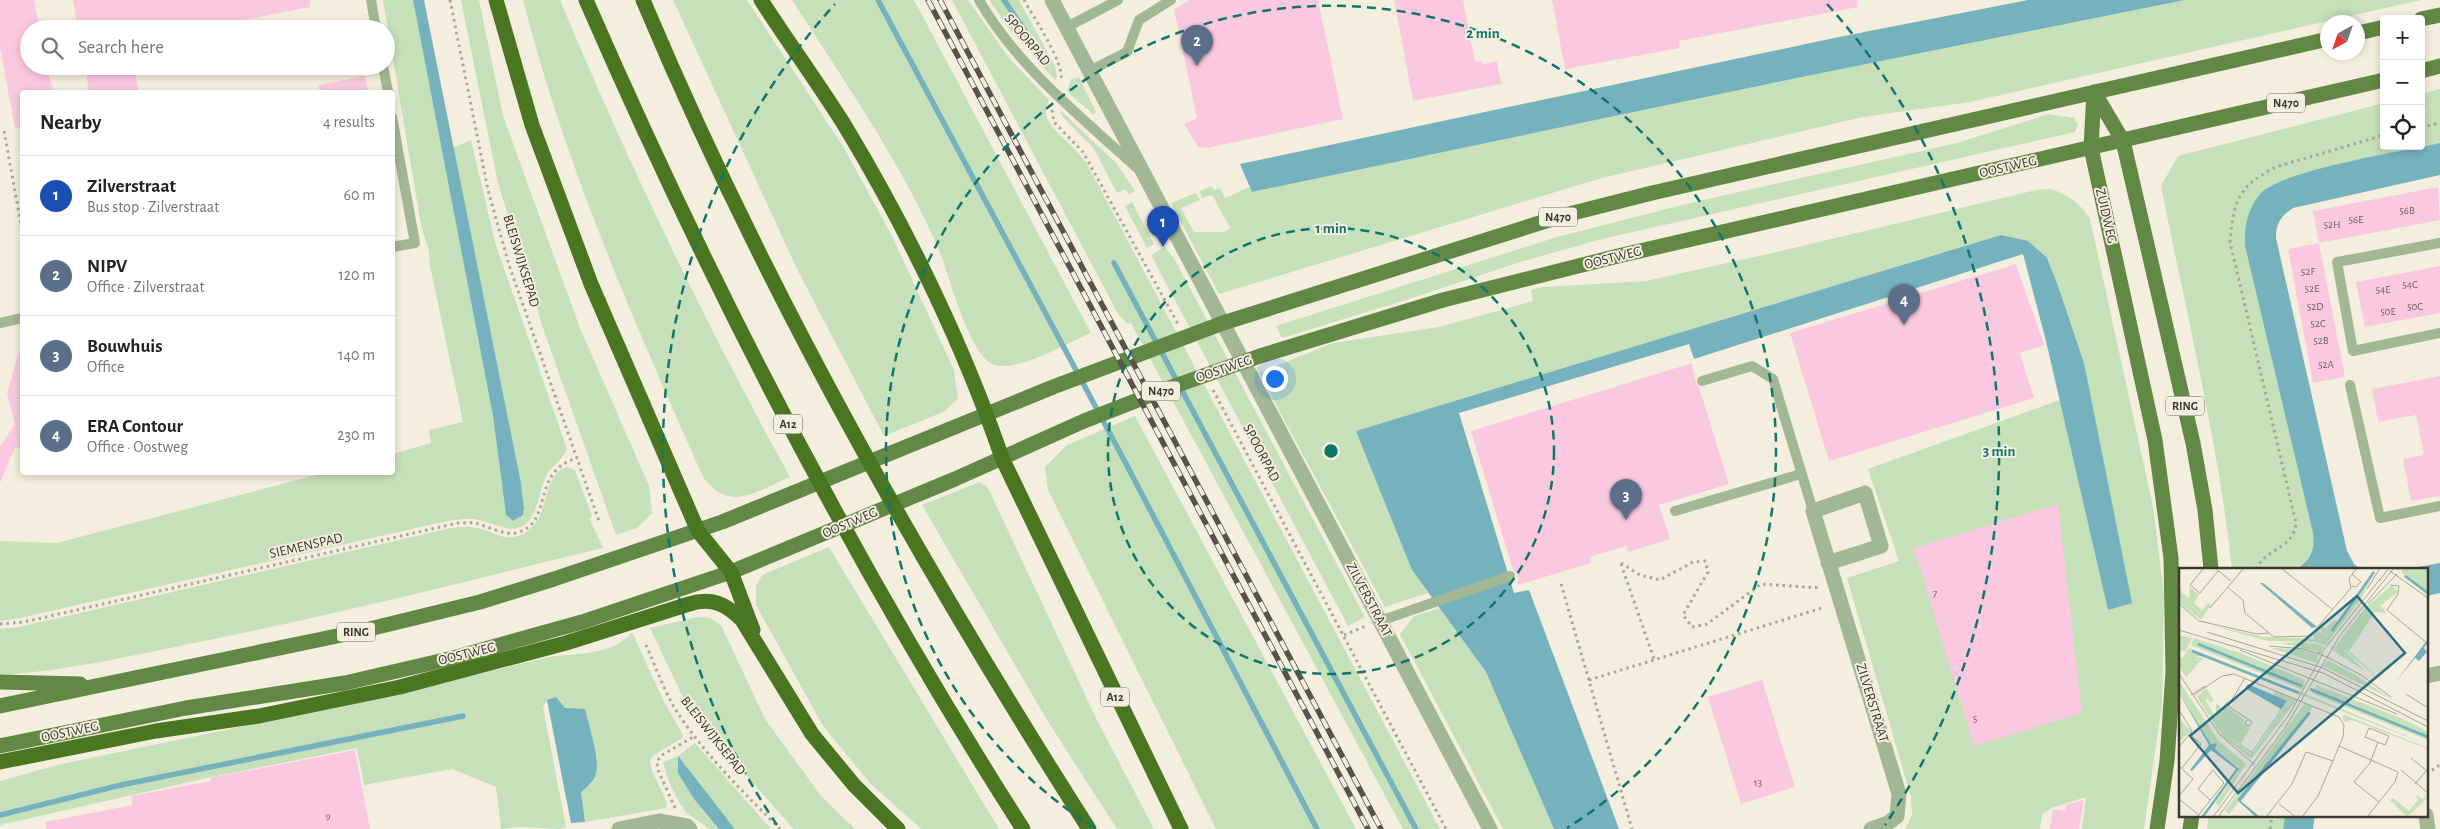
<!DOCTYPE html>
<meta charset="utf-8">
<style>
:root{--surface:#fff;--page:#f2f2f2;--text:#222;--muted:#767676;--line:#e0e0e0;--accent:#2563eb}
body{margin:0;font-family:"Alegreya Sans",sans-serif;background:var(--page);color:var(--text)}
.controls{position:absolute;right:15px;top:15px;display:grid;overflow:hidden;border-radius:5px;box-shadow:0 2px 8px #0003}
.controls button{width:45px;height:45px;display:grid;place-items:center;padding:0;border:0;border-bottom:1px solid var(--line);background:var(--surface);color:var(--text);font:25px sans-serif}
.compass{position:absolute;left:2320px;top:15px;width:45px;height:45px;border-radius:50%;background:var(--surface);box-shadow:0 2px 8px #0003;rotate:220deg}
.you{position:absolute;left:1274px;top:378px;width:18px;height:18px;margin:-12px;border:4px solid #fff;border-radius:50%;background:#1a73e8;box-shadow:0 0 0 8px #1a73e833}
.badge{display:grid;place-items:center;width:32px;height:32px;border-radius:50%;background:var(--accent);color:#fff;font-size:16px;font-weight:700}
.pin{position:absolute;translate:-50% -41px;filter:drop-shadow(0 1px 2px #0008)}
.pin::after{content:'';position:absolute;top:26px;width:18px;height:15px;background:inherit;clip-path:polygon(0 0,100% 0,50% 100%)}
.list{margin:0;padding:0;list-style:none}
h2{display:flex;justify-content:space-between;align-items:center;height:65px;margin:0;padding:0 20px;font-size:21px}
h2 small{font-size:16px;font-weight:400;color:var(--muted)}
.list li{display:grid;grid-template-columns:32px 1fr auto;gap:15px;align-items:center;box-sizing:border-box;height:80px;padding:0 20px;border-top:1px solid var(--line)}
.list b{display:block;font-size:19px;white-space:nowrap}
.list p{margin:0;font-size:16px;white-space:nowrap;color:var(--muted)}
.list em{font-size:16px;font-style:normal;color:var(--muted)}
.icon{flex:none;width:28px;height:28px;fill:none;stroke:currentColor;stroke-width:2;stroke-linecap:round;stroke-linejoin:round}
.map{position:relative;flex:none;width:2440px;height:829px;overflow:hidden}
.search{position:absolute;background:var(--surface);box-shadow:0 2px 8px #0003;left:20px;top:20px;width:375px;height:55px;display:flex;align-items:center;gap:12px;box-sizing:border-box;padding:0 18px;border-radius:28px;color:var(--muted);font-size:19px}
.panel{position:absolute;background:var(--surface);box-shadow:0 2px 8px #0003;left:20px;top:90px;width:375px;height:385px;border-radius:5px}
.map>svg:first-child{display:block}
</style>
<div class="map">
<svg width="2440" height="829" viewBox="0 0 2440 829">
<rect width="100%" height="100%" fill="#f4eede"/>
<!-- green -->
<path fill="#c6e0b9" d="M383,0H413L493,416L506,515L513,521L523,515L524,508L521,483L453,148L471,140L495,242L567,449C563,461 551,465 546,476C540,489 539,504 532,516C518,541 494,521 473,519C462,518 450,521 438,523L20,618L0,621V541L57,543L324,473L392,472L393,454L431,443L429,430L463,422L430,266L429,251L421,225Z
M461,0H479L503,116L580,328L649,486L652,513L637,528L616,535L543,328L498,183Z
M523,0H560C628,163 705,323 790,477C755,492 730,513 703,477C634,322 565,165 523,0Z
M673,0H747L844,148L892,236L954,370L958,399L943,412L884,436L798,271Z
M792,0H914L1091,333C1067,343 1019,372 995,365C970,358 950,279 941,255C903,164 845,83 792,0Z
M952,0H968L1009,58L1049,100C1046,107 1044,115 1049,122C1058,136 1076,148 1087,164L1440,829H1403L1131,323L1127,324L1117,312Z
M989,0H1019L1055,66L1057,77L1055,80L1011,31Z
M2185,0H2421L1970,102L1863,117L1602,178L1219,294L1171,203L1196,193L1200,200L1181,208L1194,232H1224L1230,228L1212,195L1202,198L1200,191L1212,186L1214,190L1220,188L1225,198L1250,187L1252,192L1797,78Z
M1079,77L1096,112L1094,115L1067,92L1071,79Z
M2440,89V143C2408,150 2280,172 2263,192C2249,207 2244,226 2245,246L2313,533C2318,582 2265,569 2232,569C2218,440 2186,313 2161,186L2178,156L2384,103V146H2421V94Z
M1060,110L1117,164L1135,191L1129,195L1125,189L1117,193L1094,149L1062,116Z
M2049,114L2074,118L2078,124L2075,132L1602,239L1520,262L1409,299L1282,338L1276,326L1557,237L1686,204L1957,143Z
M2051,189C2069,195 2080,203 2090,219L2153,507L2164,595L2162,704L2144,829H2082L2086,797L2052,808L2042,814L2040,829H1905L1912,815L1911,797L1847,578L1899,561L1868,469L2060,400L2108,609L2084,363L2047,258L2001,235L1357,431L1412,570L1428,593L1385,607L1259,373L1333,343L1439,327L1533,301L1531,290L1543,287L1646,281L1777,252L2036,190Z
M1132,202L1154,244L1147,248L1125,206Z
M1165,247L1175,260L1365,617L1348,626L1151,255Z
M1135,416L1356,829H1216L1048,490L1045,467L1067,445Z
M566,467L575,470L592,516L589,518C593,528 599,537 603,548C467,581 332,616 194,643C130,656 66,671 0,675V629L19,627L451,528C461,527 471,526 481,529C491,531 504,540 514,537C554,528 538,477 566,467Z
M980,482L988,488L1096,718L1154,829H1117L1047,720L922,505Z
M829,547L999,829H921L870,783L823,726L756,605V586L762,575Z
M1440,608L1486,672L1554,829H1503L1400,634L1414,616Z
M697,617L710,618L721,625L765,719L821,796L855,829H794L691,714L650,628Z
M632,632L664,702L683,735L682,738L654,755L650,760L652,771L667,803L666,808L585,822L581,793L593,781L564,708L547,700L543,707L566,827L560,829L520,827L501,829L496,787L452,769L364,785L357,748L207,778L0,825V781L61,764L361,702L549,657C576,653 613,656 632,632Z
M695,743L771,829H735L711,798L678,773L694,799L719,829H709C703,823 690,817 687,813C678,803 665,775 663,762L678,756Z
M2209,815H2285L2283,829H2207Z"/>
<!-- water -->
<path fill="#76b2bd" d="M413,0H424L521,483L524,508L523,515L513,521L506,515L493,416Z
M2028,0H2185L1797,78L1252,192L1240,164L1839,37Z
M2440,143V175L2293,208C2281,216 2276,223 2276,238L2347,551L2354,564L2360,569H2296C2311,560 2315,550 2313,533L2245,246C2244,226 2248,207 2262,192C2285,170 2403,151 2440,143Z
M2001,235L2028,241L2047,258L2058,286L2084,363L2132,603L2108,610L2046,341L2023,254L1694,359L1689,344L1459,413L1514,593L1529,590L1619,829H1554L1486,672L1412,570L1356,431Z
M2440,563V593L2426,596V569H2407Z
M556,697L565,708L585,709C589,726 600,759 596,774C594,782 586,787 581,793L585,822L571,823L547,700Z
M678,756L735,829H719L694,799L678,773Z
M2285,815H2315L2313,829H2283Z"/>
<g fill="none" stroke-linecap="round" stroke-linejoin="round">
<!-- stream -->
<path stroke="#76b2bd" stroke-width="5.5" d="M878,0L1123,458L1317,829
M1004,0L1031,40
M1114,263L1416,829
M0,815L121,785L463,716"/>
</g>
<!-- building -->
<path fill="#fbc9df" d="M0,0H34L40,29H29V66H47L53,92H22V127L15,128L0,48Z
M73,0H310V7L198,29H78Z
M1190,0H1318L1343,119L1207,148L1198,147L1184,124L1197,118L1174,9Z
M1394,0H1463L1475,62L1482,61L1483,64L1497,61L1501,84L1413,101Z
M1552,0H1857L1858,7L1679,41L1680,48L1565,69Z
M85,66H134L139,92H89Z
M365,76L368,92H319V85Z
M2438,187L2440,220L2319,243L2345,377L2313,383L2288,249L2319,243L2313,211Z
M2016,264L2044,345L2020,353L2034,398L1829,461L1790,333Z
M2440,266V313L2365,327L2356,282Z
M18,353L22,354V449L15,447L0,483V446L15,424L7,394Z
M1692,363L1696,383L1699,387L1729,484L1659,505L1670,539L1628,552L1626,546L1590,557L1591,563L1518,585L1517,574L1513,570L1471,431Z
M2440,376V496L2411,501L2403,459L2424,455L2416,415L2378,422L2372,389Z
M2058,504L2082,713L1974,746L1914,548Z
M1762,680L1795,787L1741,804L1708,697Z
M355,750L370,829H46L45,822L133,805L131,796L211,781L210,778Z
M2084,800L2079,829H2050L2053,809L2065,811L2066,805Z"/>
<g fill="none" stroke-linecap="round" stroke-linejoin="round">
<!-- path -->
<path stroke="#a9a598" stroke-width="3" stroke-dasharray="2.5 4" stroke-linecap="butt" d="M450,0L488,190L509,265L599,521
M1024,0C1033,16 1065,64 1061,80
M1052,110L1054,122L1083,152L1178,324
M2421,127L2440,123
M4,131L22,230
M1213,390L1446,829
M1621,563L1640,575L1660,580L1693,562L1705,561L1708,572L1683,615L1692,627L1707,624L1761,584L1821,588
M1621,564L1654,659
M2256,569C2267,547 2293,550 2296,523L2230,242C2234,201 2237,187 2276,167L2384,135
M1561,584L1632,829
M0,624L24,622L458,523C463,523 469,522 474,523C486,525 502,535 515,533C555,525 529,472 577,458
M1344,635L1366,626
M646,645C655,665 663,688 674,707C702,752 743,792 780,829
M1589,680L1825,607
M2426,773L2436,768L2440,764
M675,808L658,770L657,761L662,755L695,736
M2270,829L2272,815"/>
<!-- service -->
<path stroke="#a2b793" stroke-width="10" d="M371,0L376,29
M979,0C1017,66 1080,116 1136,167
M1067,27L1118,0
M383,66L388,92
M1091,70L1127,52L1139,20L1171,0
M392,117L415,243L392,247
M2440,243L2337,262L2353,351L2440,333
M0,323L22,318
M1702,381L1752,366L1773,379L1813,511
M2350,385L2380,518L2440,506
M1675,511L1801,474
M1380,621L1510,576"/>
<!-- minor -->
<path stroke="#a2b793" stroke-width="15" d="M1828,563L1881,546L1865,493L1813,511L1899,794L1897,816L1888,823L1871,829
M2426,676L2440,673
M2426,815L2428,829
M619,829L659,821L687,826L690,829"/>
<!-- tertiary -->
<path stroke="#a2b793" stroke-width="15" d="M1052,0L1490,829"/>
<!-- primary -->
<path stroke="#618844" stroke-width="15" d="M2421,19L2440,15
M2358,33L2384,27
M2421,71L2440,66
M2094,92L2091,148L2155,440L2171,558L2173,672L2167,761L2157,829
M2094,92L2123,141L2193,443L2205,510L2211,569
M0,682L80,684
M0,706L361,631L480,602L554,579L722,522L1053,387L1223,323L1565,215L1652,193L2328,39
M0,746L186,708L345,683L453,658L582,622L731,572L955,479L1084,421L1166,389L1260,356L1443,300L1618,256L2384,80
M2190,829L2192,815"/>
<!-- motorway -->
<path stroke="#4a7622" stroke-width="15" d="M496,0L532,125L591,284L698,531L731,572L753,630
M586,0C711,287 854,565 1023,829
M643,0C765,290 920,564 1089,829
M761,0C788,42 818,83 845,126C906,227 964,346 1002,458L1181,829
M0,762L156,731L259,716L400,687L566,643L689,604C712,597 726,604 742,620L812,734L854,785L898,829"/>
<defs>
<path id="rail" d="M928,0L1368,829
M940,0L1381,829"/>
</defs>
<!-- rail casing -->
<use href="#rail" stroke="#56534b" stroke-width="5.5"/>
<!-- rail -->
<use href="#rail" stroke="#f4eede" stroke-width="4" stroke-dasharray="11" stroke-linecap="butt"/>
</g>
<!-- distance rings -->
<g fill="none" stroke="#0f766e" stroke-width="2.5" stroke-dasharray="9 6">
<circle cx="1331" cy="451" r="223"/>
<path d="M1095 828A445 445 0 1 1 1567 828"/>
<path d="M777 825A668 668 0 0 1 835 4M1827 4A668 668 0 0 1 1885 825"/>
</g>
<g text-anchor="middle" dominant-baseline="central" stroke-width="4" stroke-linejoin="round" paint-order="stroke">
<!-- number labels -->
<g font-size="11" fill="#6a5c5c">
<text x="2407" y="210">56B</text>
<text x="2356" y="219">56E</text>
<text x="2332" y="224">52H</text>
<text x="2308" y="271">52F</text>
<text x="2410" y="284">54C</text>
<text x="2312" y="288">52E</text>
<text x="2383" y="289">54E</text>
<text x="2315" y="306">52D</text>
<text x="2415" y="306">50C</text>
<text x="2388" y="311">50E</text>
<text x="2318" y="323">52C</text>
<text x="2321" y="340">52B</text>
<text x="2326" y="364">52A</text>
<text x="1935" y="593">7</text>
<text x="1975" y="718">5</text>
<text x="1758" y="782">13</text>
<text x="328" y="815">9</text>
</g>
<!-- shield labels -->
<g fill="#f4eede" stroke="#726f65" stroke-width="1">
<rect x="2267" y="93.5" width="38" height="19" rx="4"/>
<rect x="1539" y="207.5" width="38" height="19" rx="4"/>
<rect x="1142" y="381.5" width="38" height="19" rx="4"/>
<rect x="2166" y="396.5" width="38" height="19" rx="4"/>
<rect x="774" y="414.5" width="28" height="19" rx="4"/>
<rect x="337" y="622.5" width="38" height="19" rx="4"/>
<rect x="1101" y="687.5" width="28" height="19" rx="4"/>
</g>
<g font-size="12" font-weight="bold" fill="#3a3831">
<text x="2286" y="103">N470</text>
<text x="1558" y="217">N470</text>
<text x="1161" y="391">N470</text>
<text x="2185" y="406">RING</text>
<text x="788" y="424">A12</text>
<text x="356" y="632">RING</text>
<text x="1115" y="697">A12</text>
</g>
<!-- street labels -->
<g font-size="14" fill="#3a3831" stroke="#f4eede">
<text transform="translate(1027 40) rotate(50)">SPOORPAD</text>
<text transform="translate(2008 167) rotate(-13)">OOSTWEG</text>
<text transform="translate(2106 216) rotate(77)">ZUIDWEG</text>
<text transform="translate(1613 258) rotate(-14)">OOSTWEG</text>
<text transform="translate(521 261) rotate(73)">BLEISWIJKSEPAD</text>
<text transform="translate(1224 369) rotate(-19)">OOSTWEG</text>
<text transform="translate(1261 453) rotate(62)">SPOORPAD</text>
<text transform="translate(850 523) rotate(-23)">OOSTWEG</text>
<text transform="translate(306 546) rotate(-13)">SIEMENSPAD</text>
<text transform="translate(1369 600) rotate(62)">ZILVERSTRAAT</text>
<text transform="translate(467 654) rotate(-14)">OOSTWEG</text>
<text transform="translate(1872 703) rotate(73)">ZILVERSTRAAT</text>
<text transform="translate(70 732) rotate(-12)">OOSTWEG</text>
<text transform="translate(713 736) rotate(52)">BLEISWIJKSEPAD</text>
</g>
</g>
<!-- overview -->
<g transform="translate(2179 568)">
<rect width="249" height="249" fill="#f4eede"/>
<path d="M196,0L184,28L146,78L137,74L134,68L139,62L148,69L140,61L142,58L147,60L156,52L159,54ZM217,0H249V27L225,9L222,1L219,3ZM213,17L219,24L201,38L204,41L207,38L205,42L208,45L196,44L170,83L210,119L162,79L186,103L153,82L186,40ZM0,19L4,26L11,30L10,19L20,26L15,35L23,42L29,35L32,37L22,52L0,35ZM30,57L85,69L137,71L136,74L89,73ZM0,67L13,70L6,84L0,82ZM15,70L64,86L126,112L124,122L12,77ZM121,74L138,76L145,79L141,84L102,75ZM10,80L132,128L249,177L22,88L4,89ZM92,80L121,81L139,87L138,95ZM15,88L24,90L7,109L0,99V90ZM149,92L175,106L213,131L144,98ZM0,113L40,173L67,196L40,238L36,235L59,204V199L36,181V175L32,176L0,125ZM138,117L224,151L249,164V172L132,125ZM27,120L35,132L32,135L28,130L27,133L37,150V135L43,140L49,131L48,139L66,152L64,156L71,160L62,176L45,166L71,185L75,184L108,134L94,127L96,123L118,132L72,191L44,169L18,129ZM126,135L134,138L132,142L50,246L46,243ZM166,147L249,180V181L173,152L166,154L163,149ZM0,153H3L12,163L0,174ZM249,226V229L228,249L211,232L214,230L230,243L239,232L237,227L245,231Z" fill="#c6e0b9"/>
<path d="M81,15H84L138,59L133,60ZM249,71V74L245,80L248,84L240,93L236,90L215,116ZM69,116L108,133L73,185L45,166L73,184L102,141L66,120ZM0,125L32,176L38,175L36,181L60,201L25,249H22L57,201L32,182L13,203L11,202L30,177ZM129,144L132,145L62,233L81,249H77L58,232Z" fill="#76b2bd"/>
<path fill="none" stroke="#76b2bd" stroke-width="2.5" d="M226,8L249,25M153,63L195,4M19,76L123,118M13,83L120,125M131,121L249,169"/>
<path fill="none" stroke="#aaa599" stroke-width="1" d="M25,0L11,17L21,25L39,3M36,0L52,13M102,0L153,41M211,3L249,30M200,13L210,0M211,17L220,18L219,26M173,18L177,19L182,14L173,6M48,19L64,32L66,45L95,69L131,68L172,20L170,10L178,0M188,21L201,0M219,26L208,42L249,76M0,36L20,53L78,66L90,65M189,36L218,6M31,40L65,0M0,62L144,105L249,159M28,64L144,100L249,153M90,78L125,81L148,89L182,107L212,129M61,82L218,146M138,85L143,84L201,11M0,106L41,167L76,197M66,110L49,138L73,154L70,158L66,156L68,152M227,126L249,140M12,127L26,118M15,127L43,108L55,106L160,149L165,157L164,169L139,228L123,249M0,142L13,163L0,179M190,160L210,168L206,177L186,169ZM199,174L191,195L175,214L200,234M160,178L219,204L216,214L188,249M232,190L249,204M0,198L14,211L0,228M3,200L22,176L11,167M222,202L249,225M236,216L247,203M0,231L20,247M100,236L117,249M18,249L45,215L34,202L19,221L31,232M34,249L112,144L144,85M39,249L106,160L160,69L215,0M87,249L113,216L127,184L154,193"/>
<path fill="#2f6d83" fill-opacity="0.15" stroke="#2f6d83" stroke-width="2.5" d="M178,28L226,85L59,225L11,168Z"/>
<rect width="249" height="249" fill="none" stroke="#3a3831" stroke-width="2.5"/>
</g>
<circle cx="1331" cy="451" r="8" fill="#0f766e" stroke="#f4eede" stroke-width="2.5"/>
<g font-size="15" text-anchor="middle" font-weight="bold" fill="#0f766e" stroke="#f4eede" stroke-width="4" stroke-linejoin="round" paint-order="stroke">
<text x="1483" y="38">2 min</text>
<text x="1331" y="233">1 min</text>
<text x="1999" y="456">3 min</text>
</g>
</svg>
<div class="controls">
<button>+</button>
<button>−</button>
<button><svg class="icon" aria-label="locate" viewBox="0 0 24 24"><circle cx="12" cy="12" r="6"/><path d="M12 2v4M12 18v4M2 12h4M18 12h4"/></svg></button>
</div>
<svg class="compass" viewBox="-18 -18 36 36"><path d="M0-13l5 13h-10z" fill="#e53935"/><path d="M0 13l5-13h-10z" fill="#767676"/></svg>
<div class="you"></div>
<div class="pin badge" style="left:1163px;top:247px;background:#1a4fb4">1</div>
<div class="pin badge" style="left:1197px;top:66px;background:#5c6f8a">2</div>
<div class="pin badge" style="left:1626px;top:520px;background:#5c6f8a">3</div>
<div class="pin badge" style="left:1904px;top:325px;background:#5c6f8a">4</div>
<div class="search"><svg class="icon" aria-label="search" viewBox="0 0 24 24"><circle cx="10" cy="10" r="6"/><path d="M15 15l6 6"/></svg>Search here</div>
<section class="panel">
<h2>Nearby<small>4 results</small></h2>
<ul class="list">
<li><span class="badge" style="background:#1a4fb4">1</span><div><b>Zilverstraat</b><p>Bus stop · Zilverstraat</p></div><em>60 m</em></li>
<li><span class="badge" style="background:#5c6f8a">2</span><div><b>NIPV</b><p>Office · Zilverstraat</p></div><em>120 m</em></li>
<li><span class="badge" style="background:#5c6f8a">3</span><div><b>Bouwhuis</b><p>Office</p></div><em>140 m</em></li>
<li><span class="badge" style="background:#5c6f8a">4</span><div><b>ERA Contour</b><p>Office · Oostweg</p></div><em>230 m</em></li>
</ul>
</section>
</div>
